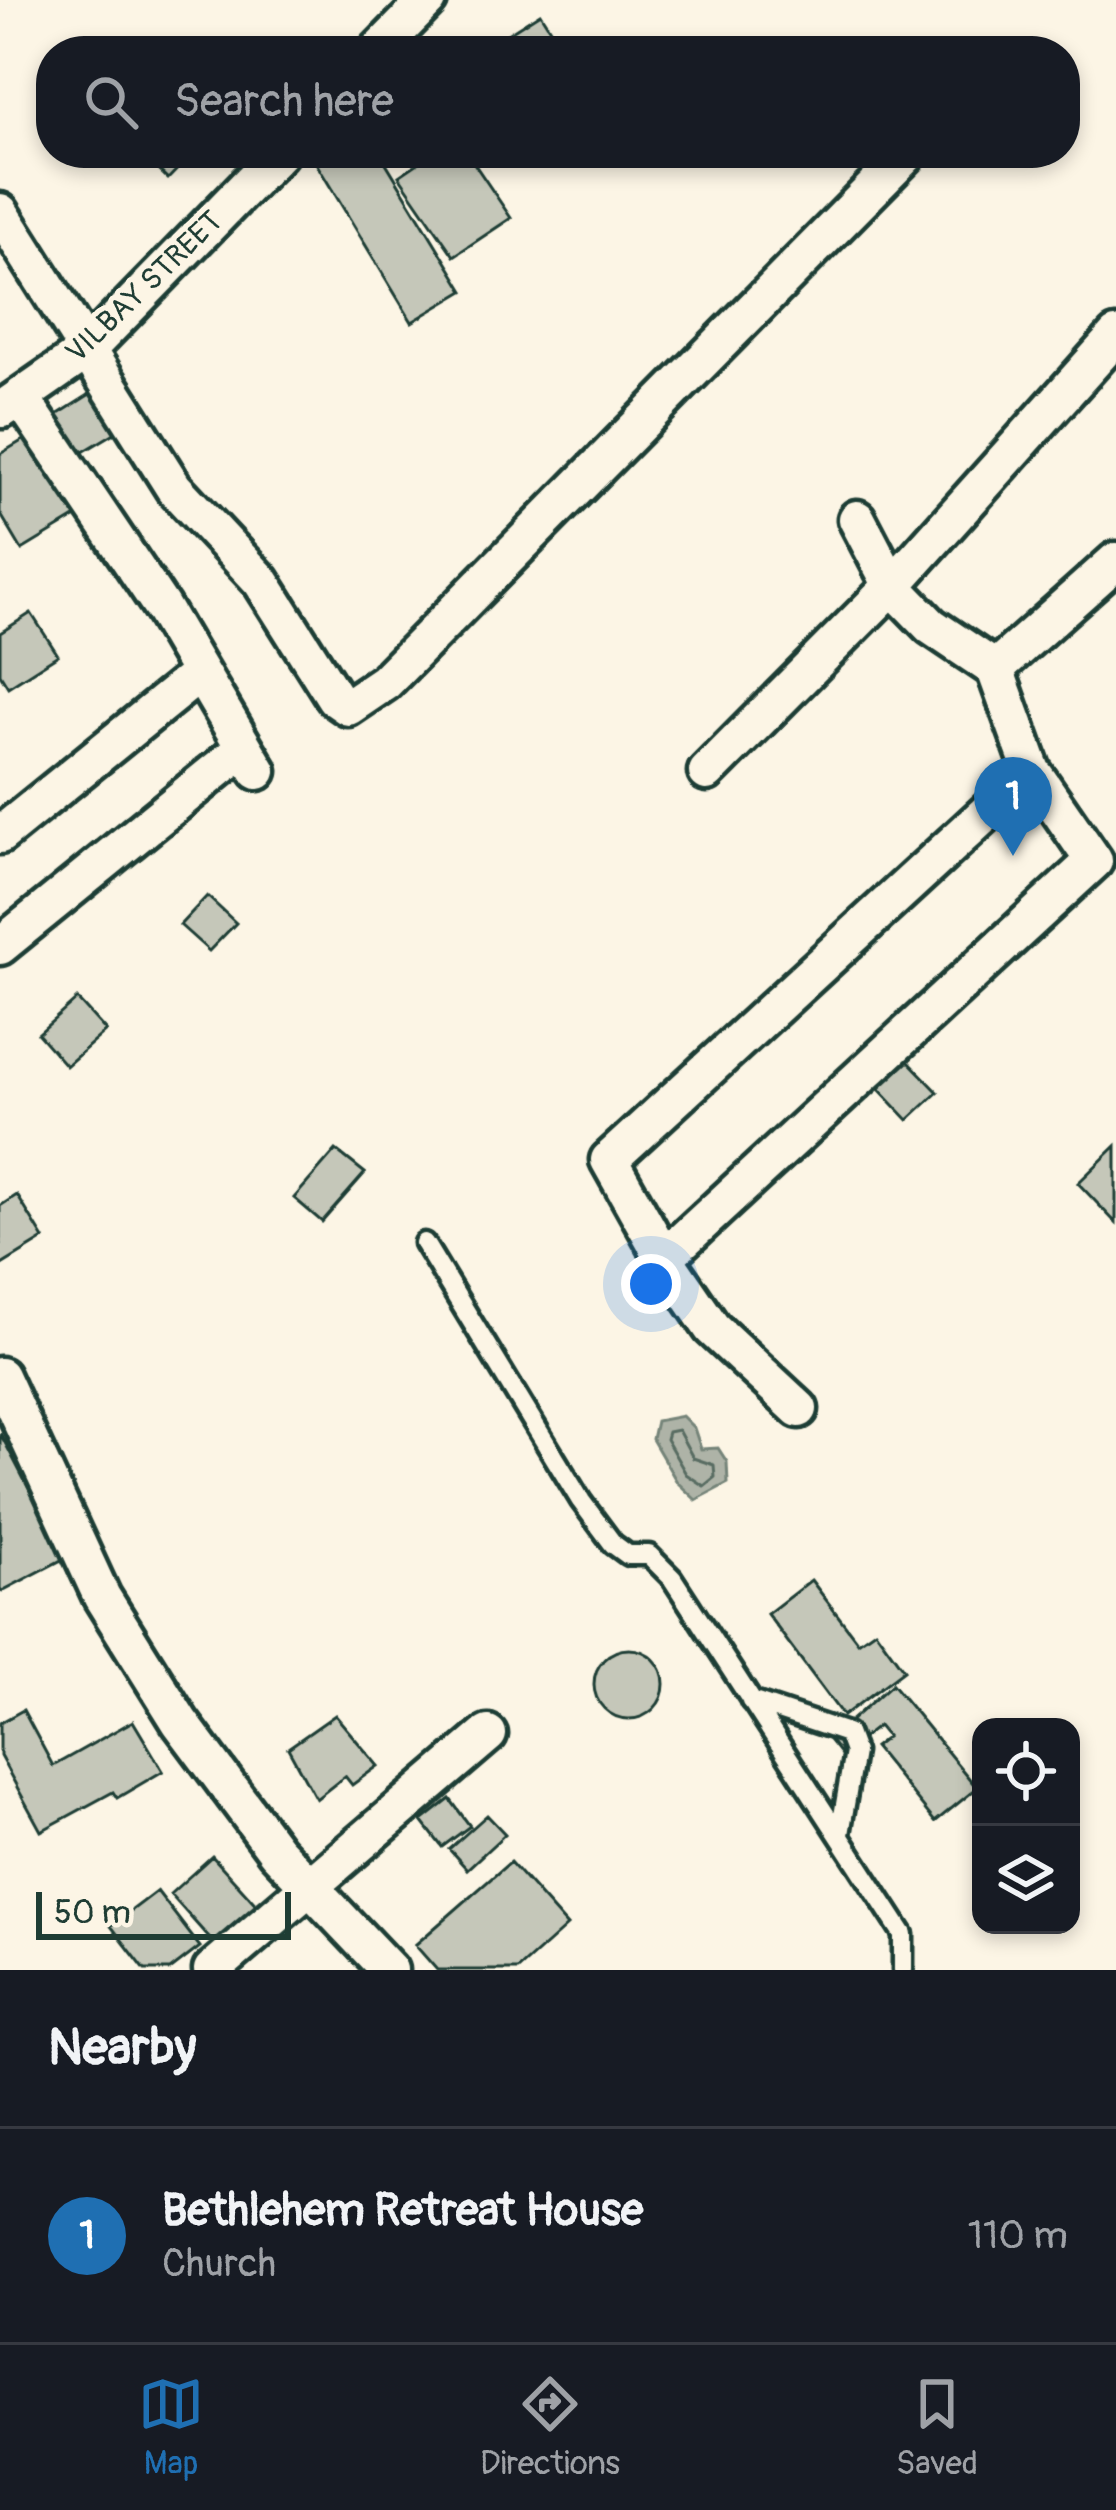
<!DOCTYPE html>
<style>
:root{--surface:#171b24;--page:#242831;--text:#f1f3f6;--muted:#9ea1a6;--line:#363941;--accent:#1f6fb2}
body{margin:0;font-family:Pangolin,sans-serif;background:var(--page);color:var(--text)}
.controls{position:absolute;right:36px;bottom:36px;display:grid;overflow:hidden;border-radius:24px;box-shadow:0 6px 18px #0003}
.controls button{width:108px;height:108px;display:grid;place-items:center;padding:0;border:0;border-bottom:3px solid var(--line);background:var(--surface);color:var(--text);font:60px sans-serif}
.scale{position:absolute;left:36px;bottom:30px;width:255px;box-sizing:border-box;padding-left:12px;border:6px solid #1f3d34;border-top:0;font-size:33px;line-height:42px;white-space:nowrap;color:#1f3d34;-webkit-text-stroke:9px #fcf5e5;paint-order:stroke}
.you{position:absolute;left:651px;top:1284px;width:42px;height:42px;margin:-30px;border:9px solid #fff;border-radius:50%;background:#1a73e8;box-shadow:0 0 0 18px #1a73e833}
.badge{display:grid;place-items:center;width:78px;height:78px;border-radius:50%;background:var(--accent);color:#fff;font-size:39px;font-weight:700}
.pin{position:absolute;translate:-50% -99px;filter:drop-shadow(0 3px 6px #0008)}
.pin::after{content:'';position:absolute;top:63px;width:42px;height:36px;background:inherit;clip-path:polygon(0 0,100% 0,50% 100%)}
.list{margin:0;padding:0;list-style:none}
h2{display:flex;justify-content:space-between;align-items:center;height:156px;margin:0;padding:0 48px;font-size:51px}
h2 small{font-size:39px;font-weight:400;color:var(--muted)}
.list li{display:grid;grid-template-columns:78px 1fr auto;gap:36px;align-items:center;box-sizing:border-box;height:216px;padding:0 48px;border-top:3px solid var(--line)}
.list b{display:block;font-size:45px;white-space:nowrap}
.list p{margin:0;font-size:39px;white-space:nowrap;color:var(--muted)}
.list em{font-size:39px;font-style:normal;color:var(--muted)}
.icon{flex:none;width:66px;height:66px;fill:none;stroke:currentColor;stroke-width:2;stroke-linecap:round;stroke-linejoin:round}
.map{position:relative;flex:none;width:1116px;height:1970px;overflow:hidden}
.search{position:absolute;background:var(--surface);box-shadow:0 6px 18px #0003;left:36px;right:36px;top:36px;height:132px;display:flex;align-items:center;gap:30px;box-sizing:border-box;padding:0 42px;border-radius:48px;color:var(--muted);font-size:45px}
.sheet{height:372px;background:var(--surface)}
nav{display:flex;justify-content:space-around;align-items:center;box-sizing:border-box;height:168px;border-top:3px solid var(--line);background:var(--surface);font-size:33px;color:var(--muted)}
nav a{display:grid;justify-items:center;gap:6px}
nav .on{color:var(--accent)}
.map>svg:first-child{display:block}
</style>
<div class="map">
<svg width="1116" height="1970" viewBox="0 0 1116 1970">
<rect width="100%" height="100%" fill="#fcf5e5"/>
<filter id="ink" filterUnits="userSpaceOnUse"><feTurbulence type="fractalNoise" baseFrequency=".00833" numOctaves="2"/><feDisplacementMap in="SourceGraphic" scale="24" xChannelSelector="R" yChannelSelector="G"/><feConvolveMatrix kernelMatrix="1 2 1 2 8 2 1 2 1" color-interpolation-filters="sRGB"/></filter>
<g filter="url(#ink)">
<!-- water -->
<path fill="#aeb3a7" stroke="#758479" stroke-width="3" d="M682,1416L694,1428L701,1449L718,1448L727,1462L728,1483L696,1500L677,1482L652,1439L656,1421Z"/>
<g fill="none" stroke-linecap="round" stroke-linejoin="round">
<!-- shore -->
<path stroke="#586c62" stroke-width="3" d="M678,1430L693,1458L714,1465L715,1477L704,1486L686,1474L666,1439L668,1432Z"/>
</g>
<!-- building -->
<path fill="#c5c7b9" stroke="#1f3d34" stroke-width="3" d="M540,13L564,51H498L493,43Z
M141,153H193L168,179Z
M321,153H380L464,291L412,322L313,158Z
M433,153H467L511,218L454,256L399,176Z
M98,389L123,428L73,458L49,420Z
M30,436L78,516L22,550L0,513V454Z
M31,613L58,655L8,687L0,674V633Z
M207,896L236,923L209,951L180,925Z
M77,999L106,1031L66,1066L38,1034Z
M907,1060L938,1092L908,1120L878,1088Z
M1116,1146V1223L1078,1183Z
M336,1150L365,1173L322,1222L294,1198Z
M17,1195L44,1239L0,1266V1206Z
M0,1433L65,1558L0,1592Z
M811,1580L858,1642L875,1630L904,1670L843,1716L767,1614Z
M594 1684a35 35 0 1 1 70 0a35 35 0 1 1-70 0Z
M892,1684L977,1788L935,1822L874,1747L887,1737L878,1726L841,1755L829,1740Z
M23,1710L53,1766L133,1721L163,1771L117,1798L113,1792L41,1831L0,1756V1723Z
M335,1715L378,1766L352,1785L345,1776L316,1799L288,1748Z
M450,1799L470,1826L442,1847L422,1821Z
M487,1815L505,1834L467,1869L449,1849Z
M212,1856L260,1909L218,1948L170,1894Z
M510,1862L567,1926L518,1970H437L415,1945Z
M157,1891L200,1947L170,1970H145L111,1926Z"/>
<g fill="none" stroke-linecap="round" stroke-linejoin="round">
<defs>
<path id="service" d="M424,1243L581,1501L613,1544L628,1555H649L672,1578L903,1934V1970
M751,1701L847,1733L854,1752L840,1834"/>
<path id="minor" d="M378,51L428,0
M0,212L174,488L261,581L335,698L348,707L385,682L908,153
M21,398L161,606L258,771
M3,409L85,352L279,153
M995,669L1116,561
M707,772L892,586L1116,336
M0,835L200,673
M0,946L244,748
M664,1258L1094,861L1032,771L995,669L931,626L892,586L857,519
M0,1376L102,1597L180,1722L276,1851L389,1970
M799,1409L712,1328L664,1258L609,1160L1032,771
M212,1970L488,1734"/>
</defs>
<!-- service casing -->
<use href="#service" stroke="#1f3d34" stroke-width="27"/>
<!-- minor casing -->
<use href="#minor" stroke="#1f3d34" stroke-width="45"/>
<!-- service -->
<use href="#service" stroke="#fcf5e5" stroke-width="18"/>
<!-- minor -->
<use href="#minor" stroke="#fcf5e5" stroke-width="36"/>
</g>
</g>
<g text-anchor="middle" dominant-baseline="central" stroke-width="10" stroke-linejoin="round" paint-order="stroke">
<!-- street labels -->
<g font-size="30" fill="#1f3d34" stroke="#fcf5e5">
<text transform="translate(144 287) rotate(-44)">VILBAY STREET</text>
</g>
</g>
</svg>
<div class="controls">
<button><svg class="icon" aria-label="locate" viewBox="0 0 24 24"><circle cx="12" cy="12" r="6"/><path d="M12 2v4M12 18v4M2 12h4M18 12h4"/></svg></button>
<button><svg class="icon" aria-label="layers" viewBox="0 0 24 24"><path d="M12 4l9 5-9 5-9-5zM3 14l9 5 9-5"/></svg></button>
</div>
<div class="scale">50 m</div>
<div class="you"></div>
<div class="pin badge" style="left:1013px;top:856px">1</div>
<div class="search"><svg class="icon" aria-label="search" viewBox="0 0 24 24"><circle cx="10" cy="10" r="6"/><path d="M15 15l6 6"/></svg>Search here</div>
</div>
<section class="sheet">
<h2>Nearby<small></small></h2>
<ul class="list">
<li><span class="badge">1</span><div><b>Bethlehem Retreat House</b><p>Church</p></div><em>110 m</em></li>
</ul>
</section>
<nav>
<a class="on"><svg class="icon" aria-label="map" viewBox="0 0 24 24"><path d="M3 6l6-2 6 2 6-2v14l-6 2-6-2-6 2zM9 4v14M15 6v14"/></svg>Map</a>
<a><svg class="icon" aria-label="directions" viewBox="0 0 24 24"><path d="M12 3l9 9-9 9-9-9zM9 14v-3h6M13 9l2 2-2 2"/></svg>Directions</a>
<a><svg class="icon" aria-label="saved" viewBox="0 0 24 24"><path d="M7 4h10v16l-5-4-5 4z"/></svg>Saved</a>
</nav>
